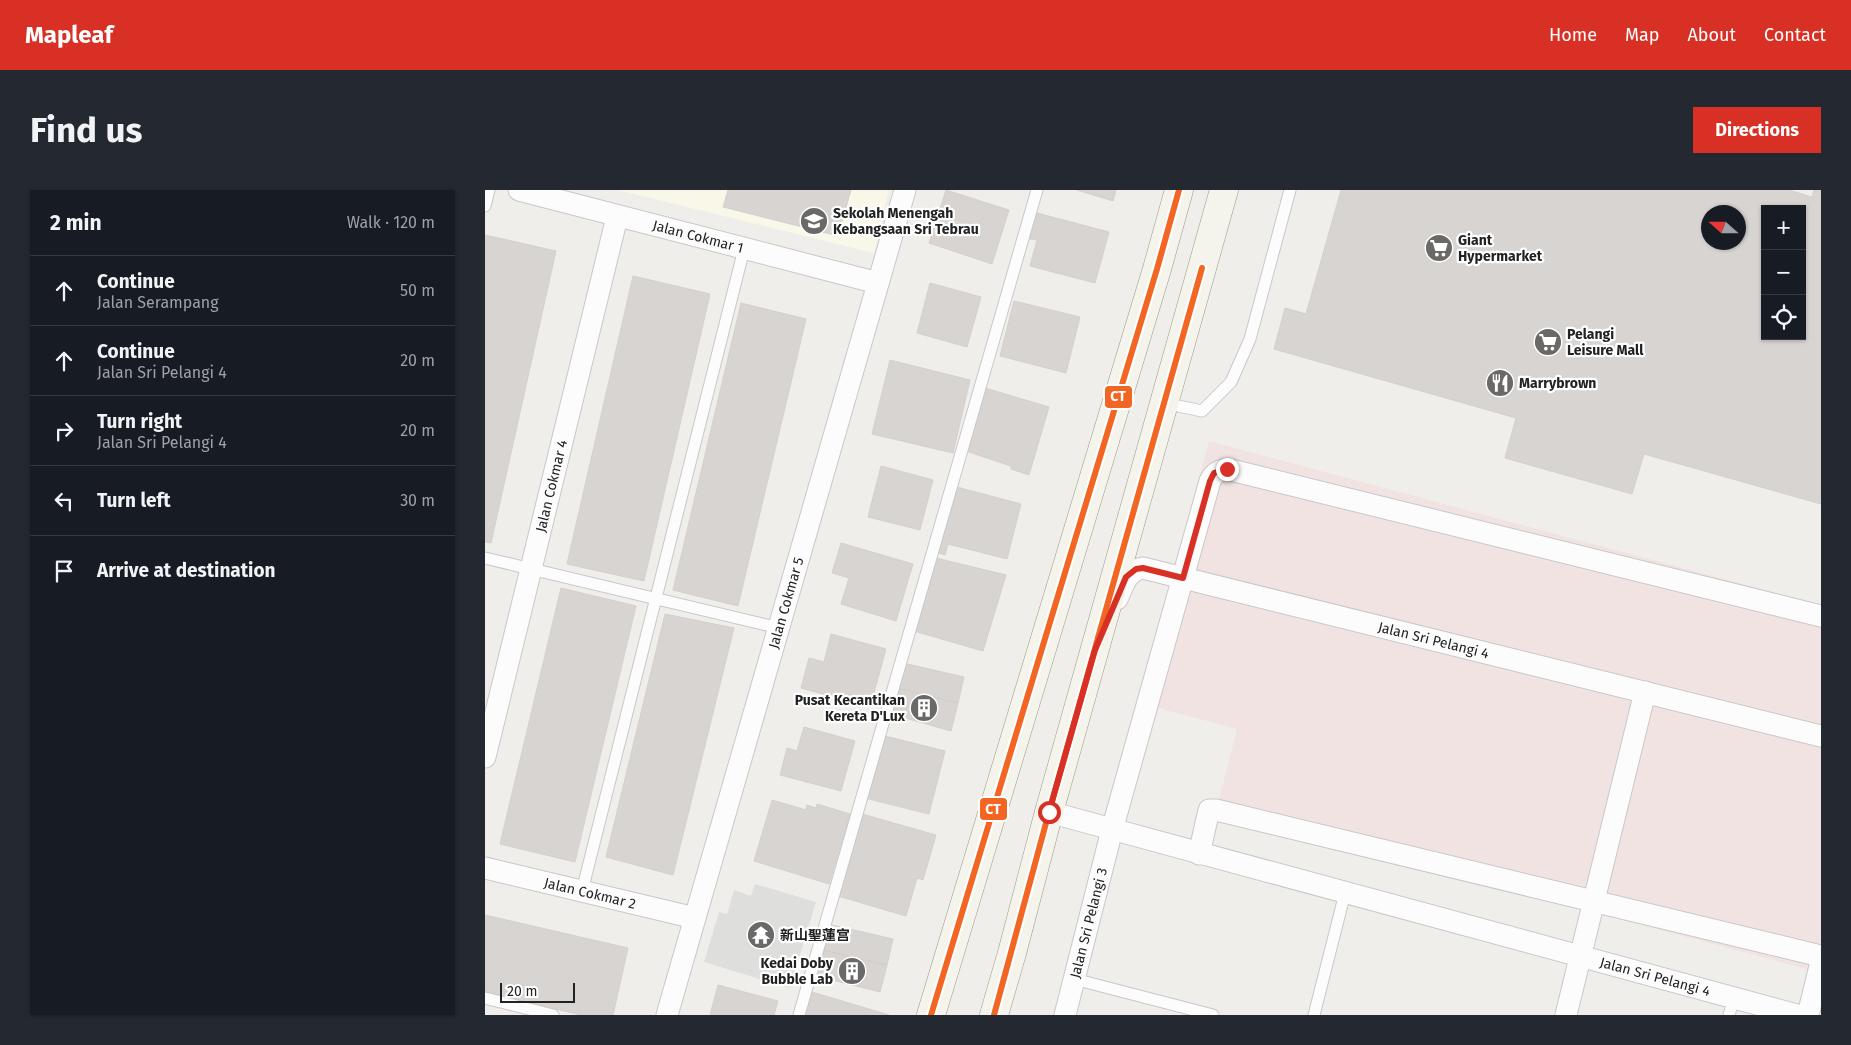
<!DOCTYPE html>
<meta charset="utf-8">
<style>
:root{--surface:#171b24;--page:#242831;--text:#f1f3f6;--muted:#9ea1a6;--line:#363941;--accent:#d93025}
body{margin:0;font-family:"Fira Sans","Noto Sans SC",sans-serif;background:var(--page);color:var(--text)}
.controls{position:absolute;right:15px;top:15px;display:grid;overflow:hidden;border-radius:0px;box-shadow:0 1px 4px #0004}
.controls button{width:45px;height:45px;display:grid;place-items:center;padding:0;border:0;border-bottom:1px solid var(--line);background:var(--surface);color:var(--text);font:25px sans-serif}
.compass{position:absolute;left:1216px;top:15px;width:45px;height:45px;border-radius:50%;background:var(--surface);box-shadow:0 1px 4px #0004;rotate:291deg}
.scale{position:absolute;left:15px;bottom:12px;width:75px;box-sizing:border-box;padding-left:5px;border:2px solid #222;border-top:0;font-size:14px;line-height:18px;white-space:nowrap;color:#222;-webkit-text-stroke:4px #fff;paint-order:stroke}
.stop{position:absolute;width:15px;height:15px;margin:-11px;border:4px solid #d93025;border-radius:50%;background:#fff}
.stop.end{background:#d93025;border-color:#fff;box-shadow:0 1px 5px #0008}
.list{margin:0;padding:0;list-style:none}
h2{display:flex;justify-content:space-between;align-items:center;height:65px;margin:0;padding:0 20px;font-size:21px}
h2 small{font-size:16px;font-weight:400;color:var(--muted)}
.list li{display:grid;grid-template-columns:32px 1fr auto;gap:15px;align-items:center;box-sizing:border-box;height:70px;padding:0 20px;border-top:1px solid var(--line)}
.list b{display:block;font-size:19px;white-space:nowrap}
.list p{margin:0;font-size:16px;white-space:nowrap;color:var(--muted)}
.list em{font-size:16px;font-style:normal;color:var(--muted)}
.icon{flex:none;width:28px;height:28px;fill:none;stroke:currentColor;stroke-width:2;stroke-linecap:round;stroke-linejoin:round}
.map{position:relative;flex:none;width:1336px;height:825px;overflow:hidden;border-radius:0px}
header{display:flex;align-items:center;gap:30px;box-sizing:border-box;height:70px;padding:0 25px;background:var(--accent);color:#fff}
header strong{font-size:24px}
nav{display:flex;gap:28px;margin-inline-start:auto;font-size:18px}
.intro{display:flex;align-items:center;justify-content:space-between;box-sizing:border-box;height:120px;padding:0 30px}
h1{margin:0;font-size:35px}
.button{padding:12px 22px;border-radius:0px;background:var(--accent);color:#fff;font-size:18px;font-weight:700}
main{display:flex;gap:30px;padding:0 30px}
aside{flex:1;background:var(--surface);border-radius:0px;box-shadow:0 1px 4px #0004}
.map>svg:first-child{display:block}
</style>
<header>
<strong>Mapleaf</strong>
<nav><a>Home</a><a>Map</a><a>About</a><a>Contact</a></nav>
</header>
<div class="intro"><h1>Find us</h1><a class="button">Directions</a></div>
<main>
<aside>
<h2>2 min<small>Walk · 120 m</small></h2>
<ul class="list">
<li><svg class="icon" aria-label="ahead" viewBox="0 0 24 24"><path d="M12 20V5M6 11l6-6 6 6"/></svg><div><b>Continue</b><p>Jalan Serampang</p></div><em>50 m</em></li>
<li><svg class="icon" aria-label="ahead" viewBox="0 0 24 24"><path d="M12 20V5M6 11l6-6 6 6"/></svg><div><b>Continue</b><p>Jalan Sri Pelangi 4</p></div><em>20 m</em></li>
<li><svg class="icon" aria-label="right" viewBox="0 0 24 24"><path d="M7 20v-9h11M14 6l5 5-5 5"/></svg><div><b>Turn right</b><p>Jalan Sri Pelangi 4</p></div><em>20 m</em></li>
<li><svg class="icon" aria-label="left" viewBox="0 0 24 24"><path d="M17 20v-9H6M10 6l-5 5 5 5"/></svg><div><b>Turn left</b></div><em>30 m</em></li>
<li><svg class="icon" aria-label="arrive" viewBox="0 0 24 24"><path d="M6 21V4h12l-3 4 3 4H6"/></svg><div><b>Arrive at destination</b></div></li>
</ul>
</aside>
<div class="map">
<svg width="1336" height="825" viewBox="0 0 1336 825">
<rect width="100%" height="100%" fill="#f0eeeb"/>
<!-- commercial -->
<path fill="#f1e3e1" d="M724,251L1336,415V783L731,621L752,539L654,513Z"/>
<!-- education -->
<path fill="#f8f7e8" d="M133,0H404L389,63Z"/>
<!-- religious -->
<path fill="#dededc" d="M270,694L331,712L305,798L219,772L234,722L242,724L249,700L266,706Z"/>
<!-- building -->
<path fill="#d7d4d2" stroke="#d3d0cc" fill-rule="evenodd" d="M243,0H366L353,46L238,17Z
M461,0L524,20L507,74L444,53Z
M592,0H631L628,11Z
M856,0H1304L1327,7L1329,0H1336V314L1159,264L1147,304L1020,268L1031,228L789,159L800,118L821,124ZM1280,19H1317V146H1280ZM1224,22H1254V52H1224Z
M552,23L624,42L610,93L545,76L552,50L545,49Z
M0,45L71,61L6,353L0,352Z
M148,86L225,104L159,391L82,374Z
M445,93L496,107L482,157L432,143Z
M529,111L595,127L581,183L515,166Z
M256,113L321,129L253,416L188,400Z
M405,170L485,190L468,263L387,244Z
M500,198L564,217L544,285L526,279V276L481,261Z
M396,276L448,290L435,340L383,327Z
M468,296L536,314L522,369L463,354L460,365L451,362Z
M356,353L428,374L411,431L356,414L364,388L347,383Z
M451,368L521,385L498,461L429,441Z
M76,398L151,416L90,672L15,654Z
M180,424L249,438L188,685L121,667Z
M346,444L401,459L385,517L316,498L324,468L339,472Z
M418,473L479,487L473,513L412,498Z
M412,498L473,513L466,541L406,524Z
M319,537L370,551L356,601L295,585L302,558L312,561Z
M396,545L460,561L444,624L380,608Z
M287,610L321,620L322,615L331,618L332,614L365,624L344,694L269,671Z
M377,624L451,645L438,690L432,688L421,726L353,706Z
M0,725L143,758L128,825H96L0,802Z
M343,734L408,749L402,775L337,760Z
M337,760L402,775L395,802L331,786Z
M233,795L293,811L289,825H225Z
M327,802L404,825H320Z"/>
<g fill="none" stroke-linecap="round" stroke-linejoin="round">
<defs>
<path id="lane" d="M0,16L4,0
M679,213L717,221L746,192L765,149L805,0
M0,368L294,438
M97,701L259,59
M589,789L728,825
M0,808L68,825
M314,825L552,0
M829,825L860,703
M1244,825L1249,808"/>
<g id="street">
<path id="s1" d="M34,0L393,93"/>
<path id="s2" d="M632,409C638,396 642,380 658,378L1336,546"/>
<path id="s3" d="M0,567L132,27"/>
<path id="s4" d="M564,622L1312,825"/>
<path d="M714,664L724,620H731L1336,766"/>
<path id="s5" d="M0,678L210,728"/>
<path id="s6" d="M182,825L420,0"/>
<path id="s7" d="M580,825L627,640L725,291C729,283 733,281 742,279L1336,426"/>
<path d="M1081,825L1160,502"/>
<path d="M1323,825L1336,772"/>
</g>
<path id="secondary" d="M446,825L672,79L694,0
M509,825L527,763L564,622L739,0"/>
</defs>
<!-- lane casing -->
<use href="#lane" stroke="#c9c8c7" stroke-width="13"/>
<!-- street casing -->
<use href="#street" stroke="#c9c8c7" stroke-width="23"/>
<!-- secondary casing -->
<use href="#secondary" stroke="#999a82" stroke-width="29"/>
<!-- lane -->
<use href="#lane" stroke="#fdfcfc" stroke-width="11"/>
<!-- street -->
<use href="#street" stroke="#fdfcfc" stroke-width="21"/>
<!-- secondary -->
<use href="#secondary" stroke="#f4f4ed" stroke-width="28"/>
<defs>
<path id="bus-1" d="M446,825L672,79L694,0
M509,825L564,622L717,78"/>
</defs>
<!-- bus-1 casing -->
<use href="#bus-1" stroke="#fff" stroke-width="10"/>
<!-- bus-1 -->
<use href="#bus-1" stroke="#f26522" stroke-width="6"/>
</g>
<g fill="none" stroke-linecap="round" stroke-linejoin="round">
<!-- route -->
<path stroke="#d93025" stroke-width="6" d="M564,622L610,460L641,387L651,379L658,378L698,388L725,291L729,283L742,279"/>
</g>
<!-- icons -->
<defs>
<symbol id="school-disc" viewBox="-11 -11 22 22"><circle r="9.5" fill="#6a6968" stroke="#fff"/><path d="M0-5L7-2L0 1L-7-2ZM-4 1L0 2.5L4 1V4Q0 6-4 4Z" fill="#fff"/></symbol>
<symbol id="supermarket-disc" viewBox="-11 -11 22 22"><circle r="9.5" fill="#6a6968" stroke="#fff"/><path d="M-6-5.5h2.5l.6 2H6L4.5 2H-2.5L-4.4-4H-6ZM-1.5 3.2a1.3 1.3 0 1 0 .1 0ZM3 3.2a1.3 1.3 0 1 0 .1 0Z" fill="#fff"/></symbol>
<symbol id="restaurant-disc" viewBox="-11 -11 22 22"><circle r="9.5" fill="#6a6968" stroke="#fff"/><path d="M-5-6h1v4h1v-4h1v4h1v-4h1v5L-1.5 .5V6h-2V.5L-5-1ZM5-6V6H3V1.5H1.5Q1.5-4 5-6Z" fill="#fff"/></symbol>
<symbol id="building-disc" viewBox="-11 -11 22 22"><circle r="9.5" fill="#6a6968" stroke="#fff"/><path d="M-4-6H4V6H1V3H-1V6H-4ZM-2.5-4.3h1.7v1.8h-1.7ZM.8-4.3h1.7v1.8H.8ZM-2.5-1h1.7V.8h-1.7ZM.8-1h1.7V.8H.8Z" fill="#fff"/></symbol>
<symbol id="temple-disc" viewBox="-11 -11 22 22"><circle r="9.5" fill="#6a6968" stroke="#fff"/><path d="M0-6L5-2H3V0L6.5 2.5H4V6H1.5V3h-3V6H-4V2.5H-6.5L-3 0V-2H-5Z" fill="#fff"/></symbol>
</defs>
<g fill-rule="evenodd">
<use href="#school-disc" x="313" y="15" width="32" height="32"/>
<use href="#supermarket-disc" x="938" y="42" width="32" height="32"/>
<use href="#supermarket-disc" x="1047" y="136" width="32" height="32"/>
<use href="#restaurant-disc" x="999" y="177" width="32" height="32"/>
<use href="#building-disc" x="423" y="502" width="32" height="32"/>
<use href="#temple-disc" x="260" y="729" width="32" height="32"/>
<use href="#building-disc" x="351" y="765" width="32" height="32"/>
</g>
<g text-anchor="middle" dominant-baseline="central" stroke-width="4.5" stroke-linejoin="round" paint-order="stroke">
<!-- poi labels -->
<g font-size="14" font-weight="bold" fill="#222" stroke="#fff" text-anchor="start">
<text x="348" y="23">Sekolah Menengah<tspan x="348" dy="16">Kebangsaan Sri Tebrau</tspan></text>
<text x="973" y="50">Giant<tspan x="973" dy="16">Hypermarket</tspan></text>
<text x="1082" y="144">Pelangi<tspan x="1082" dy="16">Leisure Mall</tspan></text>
<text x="1034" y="193">Marrybrown</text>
<text x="420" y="510" text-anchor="end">Pusat Kecantikan<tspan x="420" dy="16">Kereta D'Lux</tspan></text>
<text x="295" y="745">新山聖蓮宫</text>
<text x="348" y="773" text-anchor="end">Kedai Doby<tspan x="348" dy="16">Bubble Lab</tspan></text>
</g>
<!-- street labels -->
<g font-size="14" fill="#222" stroke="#fff">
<text stroke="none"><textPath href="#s1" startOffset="185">Jalan Cokmar 1</textPath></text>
<text stroke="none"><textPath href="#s3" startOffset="279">Jalan Cokmar 4</textPath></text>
<text stroke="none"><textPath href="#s6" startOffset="429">Jalan Cokmar 5</textPath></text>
<text stroke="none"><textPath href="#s2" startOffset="342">Jalan Sri Pelangi 4</textPath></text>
<text stroke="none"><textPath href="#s5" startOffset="108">Jalan Cokmar 2</textPath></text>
<text stroke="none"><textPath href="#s7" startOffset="95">Jalan Sri Pelangi 3</textPath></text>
<text stroke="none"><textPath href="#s4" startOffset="628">Jalan Sri Pelangi 4</textPath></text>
</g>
</g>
<g stroke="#fff" stroke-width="2">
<rect x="619" y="195" width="29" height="24" rx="5" fill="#f26522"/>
<rect x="494" y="607" width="29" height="24" rx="5" fill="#f26522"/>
</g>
<g font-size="14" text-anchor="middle" font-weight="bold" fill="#fff">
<text x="633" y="211">CT</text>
<text x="508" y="624">CT</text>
</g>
</svg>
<div class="controls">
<button>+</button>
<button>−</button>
<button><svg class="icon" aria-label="locate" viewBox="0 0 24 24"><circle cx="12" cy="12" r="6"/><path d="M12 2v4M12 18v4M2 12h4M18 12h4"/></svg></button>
</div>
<svg class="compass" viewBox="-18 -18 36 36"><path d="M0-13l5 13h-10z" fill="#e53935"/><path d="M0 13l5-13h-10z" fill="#9ea1a6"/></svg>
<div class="scale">20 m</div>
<div class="stop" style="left:564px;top:622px"></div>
<div class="stop end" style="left:742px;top:279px"></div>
</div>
</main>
